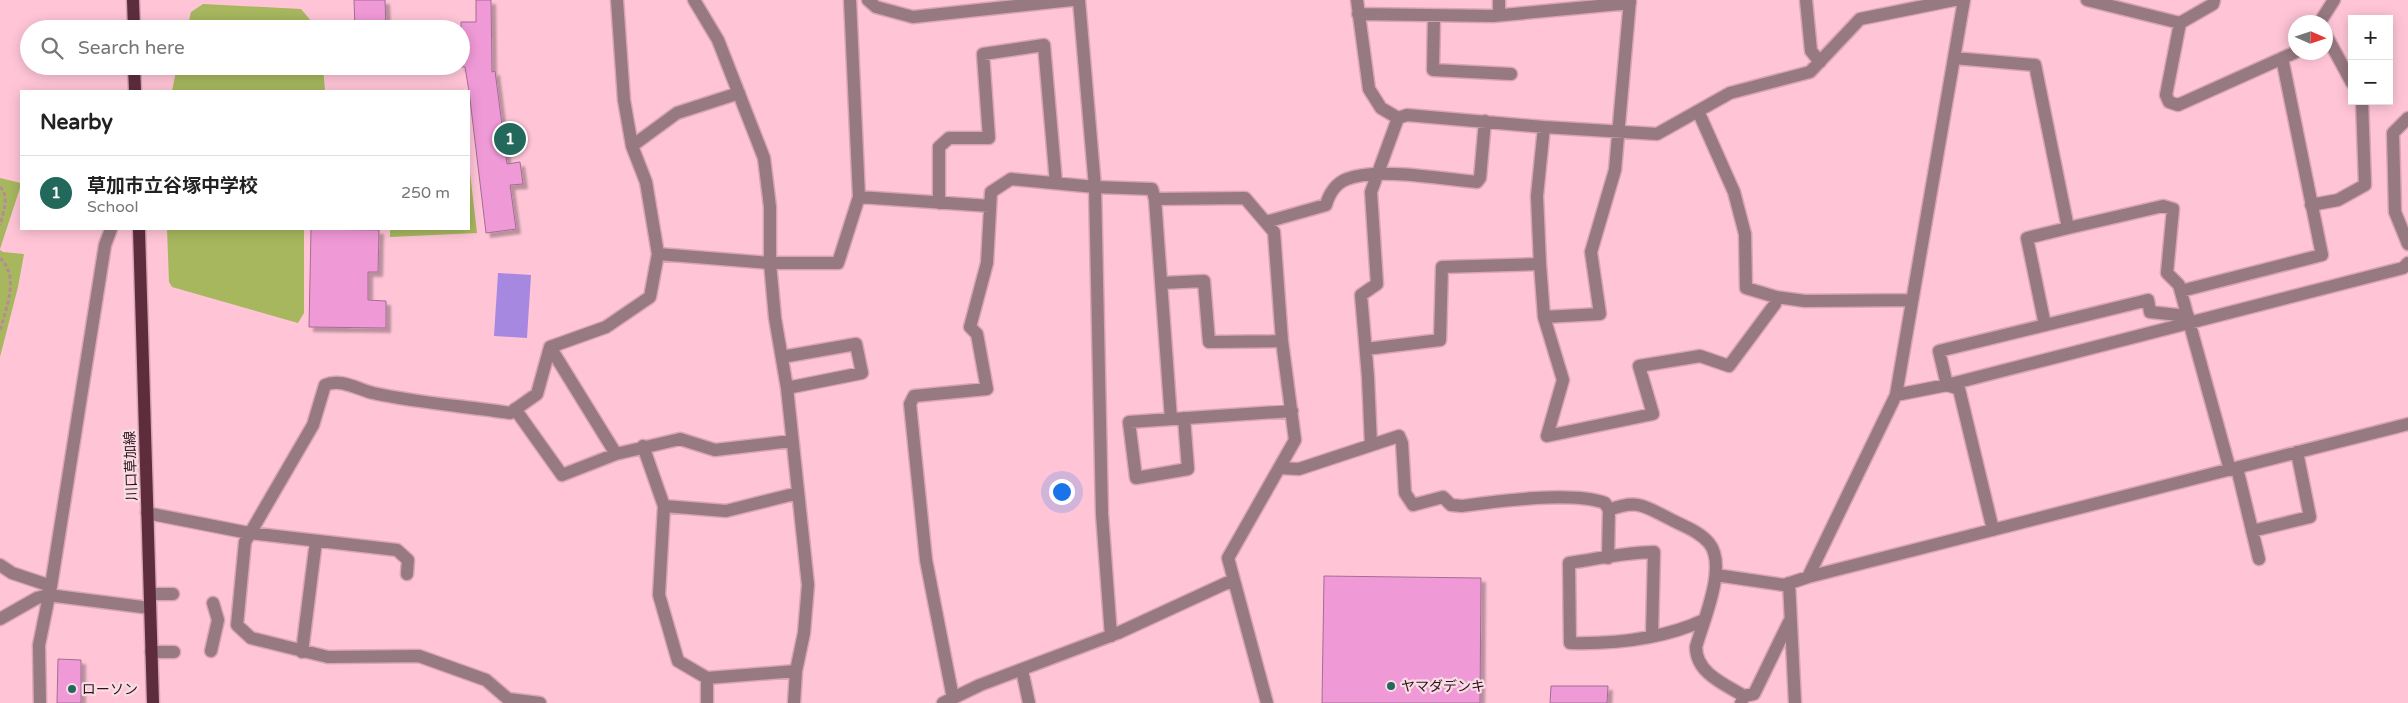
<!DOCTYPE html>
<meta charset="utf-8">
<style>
:root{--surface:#fff;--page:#f6f6f6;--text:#222;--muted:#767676;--line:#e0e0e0;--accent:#22685b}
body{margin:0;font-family:"Varela Round","Noto Sans JP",sans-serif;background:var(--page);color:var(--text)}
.controls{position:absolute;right:15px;top:15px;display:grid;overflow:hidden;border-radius:0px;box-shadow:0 2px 12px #0003}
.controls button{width:45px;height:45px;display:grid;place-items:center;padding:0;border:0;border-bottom:1px solid var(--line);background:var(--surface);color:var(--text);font:25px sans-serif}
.compass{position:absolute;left:2288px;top:15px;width:45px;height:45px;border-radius:50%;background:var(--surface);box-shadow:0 2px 12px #0003;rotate:93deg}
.you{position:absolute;left:1061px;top:491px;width:18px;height:18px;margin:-12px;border:4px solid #fff;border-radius:50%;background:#1a73e8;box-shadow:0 0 0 8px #1a73e833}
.badge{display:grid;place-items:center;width:32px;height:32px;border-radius:50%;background:var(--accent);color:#fff;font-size:16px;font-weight:700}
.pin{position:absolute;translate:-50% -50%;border:2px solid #fff;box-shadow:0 1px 5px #0006}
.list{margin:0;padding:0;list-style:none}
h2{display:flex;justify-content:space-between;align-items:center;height:65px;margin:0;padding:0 20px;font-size:21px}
h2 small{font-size:16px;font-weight:400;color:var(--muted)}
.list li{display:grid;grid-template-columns:32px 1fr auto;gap:15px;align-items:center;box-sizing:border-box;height:75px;padding:0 20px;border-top:1px solid var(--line)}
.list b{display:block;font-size:19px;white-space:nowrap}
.list p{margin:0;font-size:16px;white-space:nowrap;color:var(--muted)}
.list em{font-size:16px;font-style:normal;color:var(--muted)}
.icon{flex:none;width:28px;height:28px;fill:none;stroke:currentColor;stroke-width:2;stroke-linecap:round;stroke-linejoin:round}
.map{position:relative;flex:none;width:2408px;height:703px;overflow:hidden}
.search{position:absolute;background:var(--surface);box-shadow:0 2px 12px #0003;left:20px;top:20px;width:450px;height:55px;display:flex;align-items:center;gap:12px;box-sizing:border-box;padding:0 18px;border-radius:28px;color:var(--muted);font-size:19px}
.panel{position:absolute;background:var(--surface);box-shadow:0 2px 12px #0003;left:20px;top:90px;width:450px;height:140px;border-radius:0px}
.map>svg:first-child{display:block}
</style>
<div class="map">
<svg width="2408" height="703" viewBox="0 0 2408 703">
<defs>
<filter id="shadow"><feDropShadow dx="4.5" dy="4.5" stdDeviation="1" flood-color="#0004"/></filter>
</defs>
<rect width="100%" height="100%" fill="#ffc5d7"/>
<!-- green -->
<path fill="#a6b75e" d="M203,4L301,9L318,29H187L191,12Z
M177,66H323L325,91H172Z
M469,164L477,233L390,237V229H469Z
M0,178L21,183V185L0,249Z
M167,229H304V313L298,323L172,287L169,282Z
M0,250L3,252L24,254L18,287L0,357Z"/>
<!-- water -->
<path fill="#a688e1" d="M498,273L531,275L527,338L494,336Z"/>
<!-- building -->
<path fill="#f099d7" stroke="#a36d93" filter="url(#shadow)" d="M354,0H385L386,29H355Z
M476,0H491L492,72L495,71L507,164L520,162L523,184L510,185L516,229L486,233L469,91L465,67H461V22H476Z
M311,229L379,230L378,272H368V300L386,301V328L309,327Z
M1324,576L1481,578L1480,703H1322Z
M58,659L81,660V703H57Z
M1551,686H1608L1607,703H1550Z"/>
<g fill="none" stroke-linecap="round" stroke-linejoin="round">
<defs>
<path id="minor" d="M694,0L718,40L764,158L770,207V263L775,318L787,388L808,585L804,633L796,671L794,703
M868,0L876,7L913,17L1072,0
M1079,0L1095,187L1102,514L1111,636
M1357,0L1369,89L1381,108L1398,118
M1806,0L1811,51L1820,62
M2087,0L2180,23
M2214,0L2213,4L2180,23L2166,95L2169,102L2178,105L2296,52
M1358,14L1493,16L1630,3
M1499,15V0
M1434,16L1433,70L1511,74
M2320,22L2334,0
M2326,35L2352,83
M1954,58L2035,65L2068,228L2027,238L2045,325
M1698,111L1734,192L1745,234L1746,288L1776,297L1805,301L1912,300
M2408,118L2393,133L2395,212L2408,244
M1544,127L1537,196L1540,264L1544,317L1563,380L1547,436L1653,414L1639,366L1700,356L1729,366L1775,304L1776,297
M632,146L677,113L739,93
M859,197L990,206
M1155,199L1245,198L1274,232L1282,341L1295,440L1228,558L1267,703
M939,203V147L949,138H989L983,54L1044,45L1056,183
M2311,205L2338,200L2365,185L2362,101
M1266,222L1326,205C1329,194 1336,183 1347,179C1377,167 1443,179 1477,182L1480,178L1485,121
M2068,228L2163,206L2173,209L2167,273L2179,285L2230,470
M658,254L770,263H838L859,197L850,0
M1161,283L1204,281L1209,342L1282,341
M2181,291L2322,255L2282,58
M1544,317L1600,314L1591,252L1615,170L1630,0
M550,347L616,454
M1366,349L1440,340L1442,267L1540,264
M782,357L856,344L862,373L787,388
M1896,395L1947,385L2403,268L2408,263
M515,409L562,475L616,454L680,439L715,450L791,441
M1184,418L1188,469L1136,478L1129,422L1292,411
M1371,445L1368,377L1361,295L1377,284L1371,192L1398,118L1407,115L1544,127L1657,134L1730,93L1810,72L1860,19L1954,0
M643,446L664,506L659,595L678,661L707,678L796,671
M1280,468L1299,469L1399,436L1402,443L1405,493L1413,505L1443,497L1451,505L1462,506C1499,501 1572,491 1605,503L1609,510L1608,558
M2237,468L2259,559
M664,506L726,511L798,493
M1609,510C1638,499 1644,506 1670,519C1683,526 1699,531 1709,543C1728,566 1703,621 1696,647C1696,673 1724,684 1744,696L1741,703
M147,513L249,533L397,550L408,560L407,574
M1993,530L1959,389L1947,385L1939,351L2148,300L2150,312L2188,316
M2252,531L2310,517L2297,452
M0,565L12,573L51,586
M1716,575L1784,585L1808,577L2408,424
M1808,577L1896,395L1964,0
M1789,583L1795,703
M150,594H173
M0,619L37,598L48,595L150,608
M1652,635L1654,552C1625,552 1598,559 1569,563L1570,643C1614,644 1663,639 1704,620
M211,651L218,620L213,603
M151,652H174
M302,652L316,541
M1022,670L1029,703
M707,678V703
M1744,696L1754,694L1789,622
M953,698L926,560L910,404L914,396L987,389L977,334L970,327L987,263L991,192L1011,179L1095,187L1152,189L1155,199L1171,419
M40,703L39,645L51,586L105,245L111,229
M540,703L508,699L486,680L419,656L328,657L251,638L237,625L245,542L313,425L325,385C341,378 357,389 373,393C418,403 464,406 510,413L537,394L550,347L606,327L650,297L658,254L646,182L632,146L624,100L617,0
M943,703L980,685L1118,633L1233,580"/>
<path id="major" d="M133,0L134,29
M134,66L135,91
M139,229L153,703"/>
</defs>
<!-- minor casing -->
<use href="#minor" stroke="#d9a5b5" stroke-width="15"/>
<!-- major casing -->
<use href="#major" stroke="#d9a5b5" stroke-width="15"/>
<!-- path -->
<path stroke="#b88998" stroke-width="3" stroke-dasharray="4 2.5" stroke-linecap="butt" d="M0,187C10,196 3,213 0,225
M0,258C20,277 6,307 0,331"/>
<!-- minor -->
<use href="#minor" stroke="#977982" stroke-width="12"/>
<!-- major -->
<use href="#major" stroke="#5d2d3e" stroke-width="12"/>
</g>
<!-- markers -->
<g fill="#22685b" stroke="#f9dce4" stroke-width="2">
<circle cx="1391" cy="686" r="5"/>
<circle cx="72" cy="689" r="5"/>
</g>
<g text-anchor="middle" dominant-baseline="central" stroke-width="4.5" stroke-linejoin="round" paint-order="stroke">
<!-- street labels -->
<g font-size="14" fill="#2b121b" stroke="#f9dce4">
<text transform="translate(131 466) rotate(-92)">川口草加線</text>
</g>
<!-- poi labels -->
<g font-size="14" fill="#2b121b" stroke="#f9dce4" text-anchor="start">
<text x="1401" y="686">ヤマダデンキ</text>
<text x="82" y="689">ローソン</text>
</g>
</g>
</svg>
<div class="controls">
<button>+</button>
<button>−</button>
</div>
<svg class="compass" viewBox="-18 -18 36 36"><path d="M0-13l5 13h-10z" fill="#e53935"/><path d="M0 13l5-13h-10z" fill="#767676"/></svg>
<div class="you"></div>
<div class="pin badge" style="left:510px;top:139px">1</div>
<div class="search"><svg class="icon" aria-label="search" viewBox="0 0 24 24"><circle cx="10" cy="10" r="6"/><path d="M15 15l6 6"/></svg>Search here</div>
<section class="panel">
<h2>Nearby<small></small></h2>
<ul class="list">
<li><span class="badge">1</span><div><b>草加市立谷塚中学校</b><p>School</p></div><em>250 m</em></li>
</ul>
</section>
</div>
